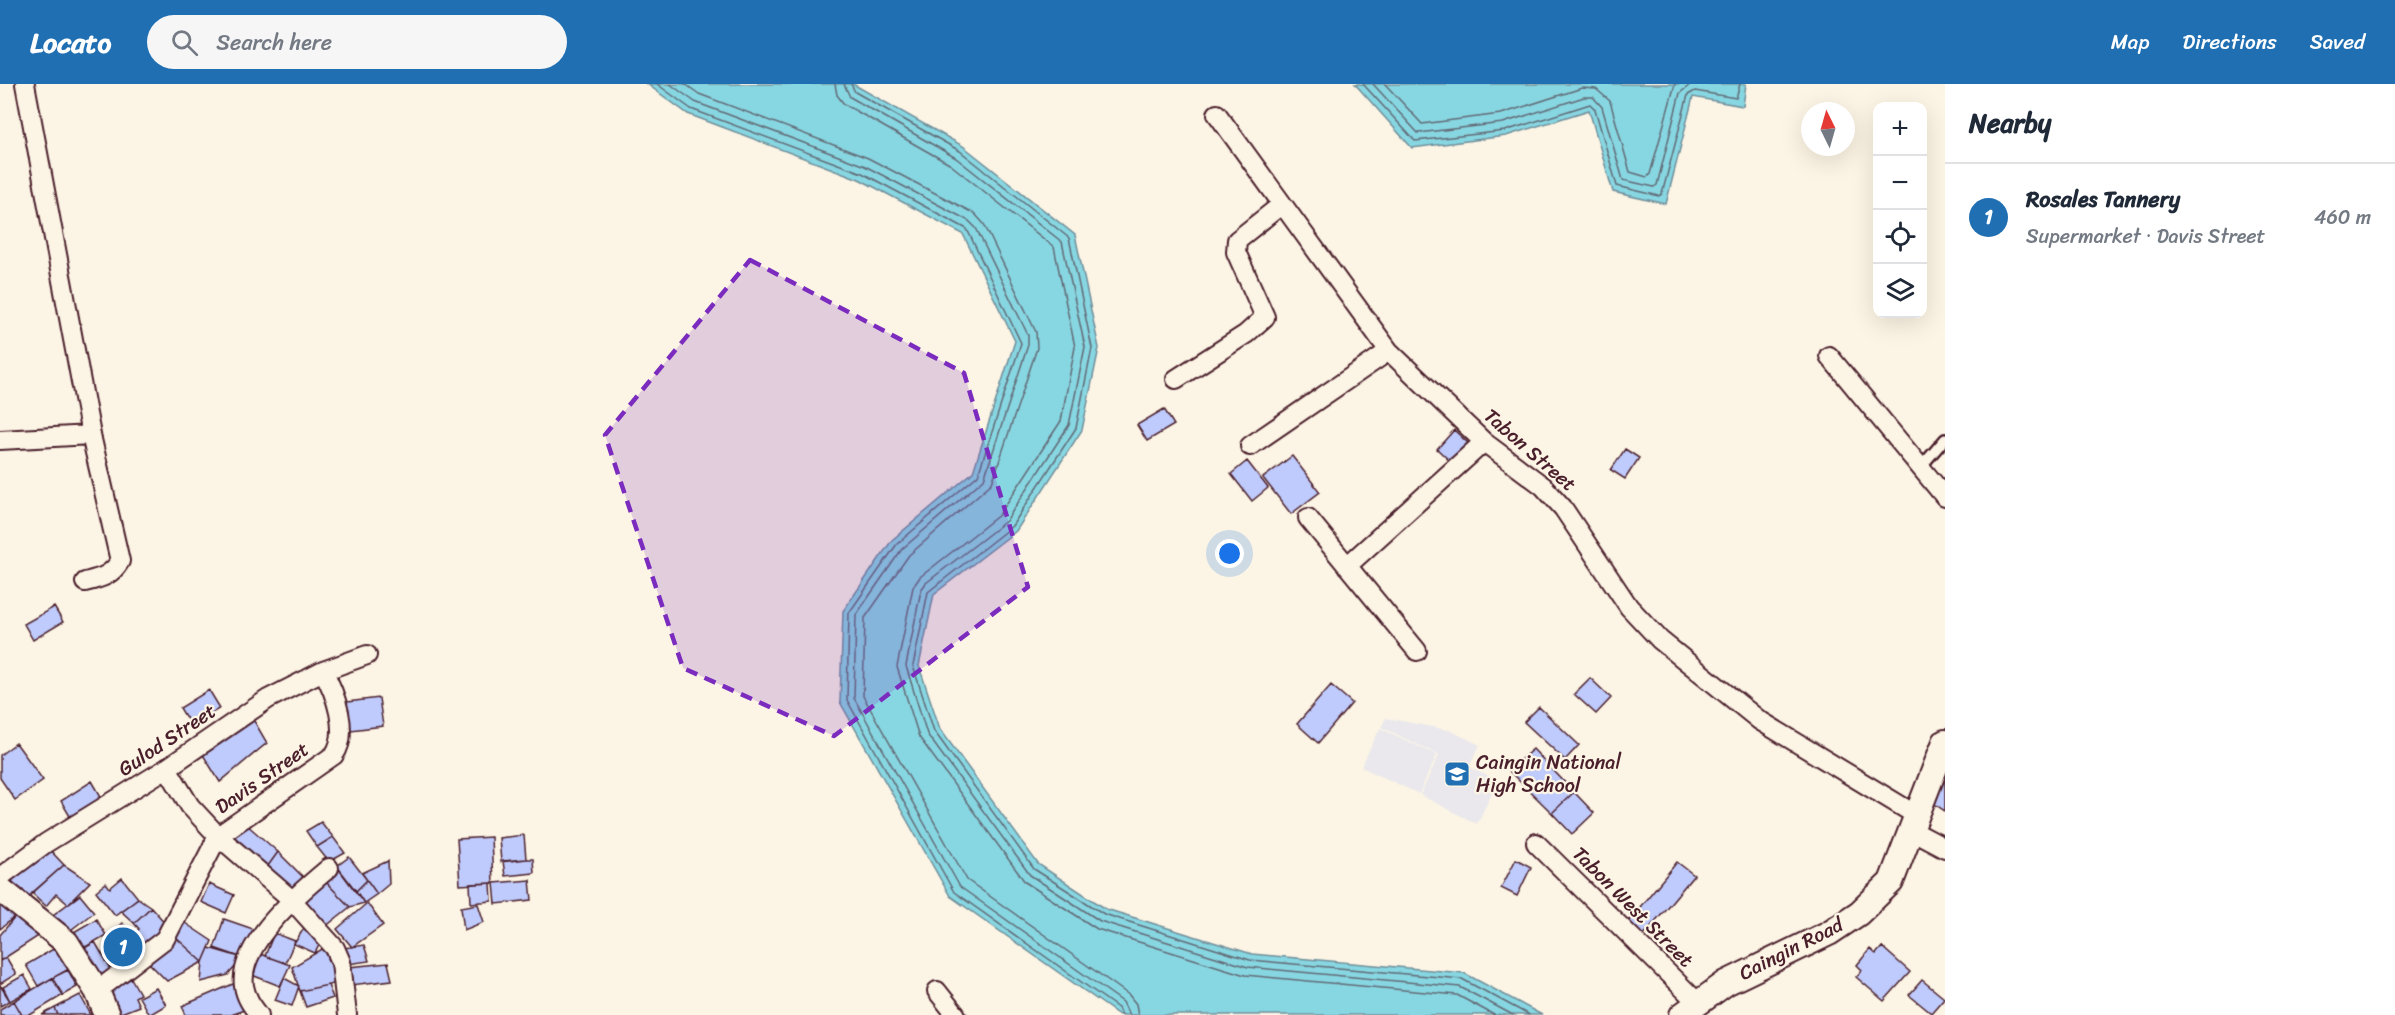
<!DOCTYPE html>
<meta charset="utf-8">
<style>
:root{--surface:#fff;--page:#f6f6f7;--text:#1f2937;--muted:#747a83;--line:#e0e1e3;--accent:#1f6fb2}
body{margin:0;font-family:Sriracha,sans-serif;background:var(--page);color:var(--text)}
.controls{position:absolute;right:18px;top:18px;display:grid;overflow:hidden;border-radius:12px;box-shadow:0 6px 24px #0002}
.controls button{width:54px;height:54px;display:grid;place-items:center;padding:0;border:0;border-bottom:2px solid var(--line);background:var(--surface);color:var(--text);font:30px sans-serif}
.compass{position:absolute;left:1801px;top:18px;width:54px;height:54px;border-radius:50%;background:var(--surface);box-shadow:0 6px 24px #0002;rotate:355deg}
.you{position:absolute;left:1230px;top:470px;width:21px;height:21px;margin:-15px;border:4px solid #fff;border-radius:50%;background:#1a73e8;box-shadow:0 0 0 9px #1a73e833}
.badge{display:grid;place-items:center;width:39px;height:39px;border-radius:50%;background:var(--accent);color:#fff;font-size:20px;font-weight:700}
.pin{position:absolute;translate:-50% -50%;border:3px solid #fff;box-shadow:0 2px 6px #0006}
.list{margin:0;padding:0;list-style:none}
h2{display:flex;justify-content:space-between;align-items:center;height:78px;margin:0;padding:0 24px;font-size:26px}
h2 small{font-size:20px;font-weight:400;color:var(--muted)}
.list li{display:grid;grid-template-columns:39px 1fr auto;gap:18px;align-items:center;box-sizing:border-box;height:108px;padding:0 24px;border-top:2px solid var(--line)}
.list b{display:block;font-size:22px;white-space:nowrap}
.list p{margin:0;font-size:20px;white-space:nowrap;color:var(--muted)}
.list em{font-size:20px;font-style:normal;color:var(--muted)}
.icon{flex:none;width:33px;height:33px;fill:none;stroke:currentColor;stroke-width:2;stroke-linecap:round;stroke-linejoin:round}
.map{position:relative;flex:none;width:1945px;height:931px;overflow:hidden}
header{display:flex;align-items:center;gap:36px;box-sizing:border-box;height:84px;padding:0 30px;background:var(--accent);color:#fff}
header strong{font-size:28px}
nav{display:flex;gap:33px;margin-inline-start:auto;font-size:21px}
.search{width:420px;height:54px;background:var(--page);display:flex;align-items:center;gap:15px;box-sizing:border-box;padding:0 21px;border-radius:33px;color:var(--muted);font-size:22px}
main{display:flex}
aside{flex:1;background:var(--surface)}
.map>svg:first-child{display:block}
</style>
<header>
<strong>Locato</strong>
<div class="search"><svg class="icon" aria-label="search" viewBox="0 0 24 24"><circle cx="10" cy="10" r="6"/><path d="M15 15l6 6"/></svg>Search here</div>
<nav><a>Map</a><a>Directions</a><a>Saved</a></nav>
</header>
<main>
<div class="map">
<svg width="1945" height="931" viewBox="0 0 1945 931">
<rect width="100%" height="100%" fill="#fcf5e5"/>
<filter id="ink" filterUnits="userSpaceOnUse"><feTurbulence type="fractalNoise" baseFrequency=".0167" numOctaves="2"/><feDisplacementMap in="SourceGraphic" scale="12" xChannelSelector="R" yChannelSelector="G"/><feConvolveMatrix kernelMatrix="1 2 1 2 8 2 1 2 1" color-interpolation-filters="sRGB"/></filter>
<g filter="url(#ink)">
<!-- built -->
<path fill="#eae8ec" d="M1386,634L1449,646L1480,661L1469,683L1498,697L1477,740L1420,711L1439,671L1381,643Z
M1380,644L1437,671L1419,710L1361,683Z"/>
<!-- water -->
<path fill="#87d7e2" stroke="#6f8d99" stroke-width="1.5" d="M647,0H853L963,62L1075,151L1099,264L1082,346L1016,447L934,510L919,582L940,645L1038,780L1106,825L1252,870L1464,889L1542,931H1119L950,812L840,618L843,527L892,456L973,388L1015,257L963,150L859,95L688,30Z
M1355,0H1746L1743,22L1693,13L1666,120L1613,108L1589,26L1506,52L1412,64Z"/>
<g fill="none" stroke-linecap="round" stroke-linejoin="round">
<!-- shore -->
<path stroke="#626974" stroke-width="1.5" d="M657,0L691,25L862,89L967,145L1021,259L978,391L897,460L849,529L847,616L954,808L1118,924L1121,931
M670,0L695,18L865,82L969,137L976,144L1028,251V261L984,395L902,465L856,531L854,614L960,803L1123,918L1129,931
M685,0L699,10L868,74L975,130L984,140L1036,248L1037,264L992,399L909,471L865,534L863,612L967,796L1129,911L1136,920L1138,931
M835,0L837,11L844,20L951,81L1054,163L1075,263L1061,337L999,431L920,493L913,503L897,583L919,653L1025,798L1097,845L1245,891L1457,911L1494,931
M844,0L850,13L956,74L1062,158L1085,263L1069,341L1006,437L926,499L921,506L906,582L927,650L1030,791L1100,837L1248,883L1460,903L1513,931
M851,0L855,8L960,67L1069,154L1092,264L1076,344L1012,442L928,508L913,582L934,647L1034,785L1104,830L1250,876L1462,895L1529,931
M1363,0L1415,57L1505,47L1590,20L1595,25L1617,102L1659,112L1662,110L1688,11L1695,7L1736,14L1740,0
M1373,0L1418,49L1503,39L1584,13H1593L1602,23L1623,96L1654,103L1657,101L1680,9L1691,0
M1385,0L1422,40L1501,30L1582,4L1596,5L1610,17L1630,88L1647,93L1650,90L1675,0"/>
</g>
<!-- building -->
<path fill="#bfcbfc" stroke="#4a1f2b" stroke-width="1.5" d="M1164,325L1174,341L1147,357L1137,341Z
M1454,346L1470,361L1452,379L1437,365Z
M1625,365L1639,374L1625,395L1611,386Z
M1292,372L1320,408L1291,430L1263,394Z
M1247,377L1268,404L1252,417L1231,390Z
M54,523L63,538L33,556L24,540Z
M1590,594L1611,614L1596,630L1574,610Z
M1331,601L1352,619L1318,659L1297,640Z
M209,606L220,624L191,642L180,624Z
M379,614L383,642L343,647L339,619Z
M1539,623L1579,661L1565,676L1524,638Z
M253,635L267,659L220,698L200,666Z
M16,659L43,696L15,716L0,694V671Z
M1533,665L1574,708L1552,729L1508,686Z
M1945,682V727L1930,717Z
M92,697L102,714L71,734L61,717Z
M1574,708L1594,729L1572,750L1552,729Z
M321,738L333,753L317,763L306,747Z
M246,740L278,768L265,786L227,754Z
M524,751L526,775L501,778L499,754Z
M333,753L345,769L329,778L317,763Z
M491,753L493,799L460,801L457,755Z
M48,764L64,781L27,814L11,796Z
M278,768L304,794L289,806L265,786Z
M349,773L367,796L356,807L337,782Z
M526,775H533L534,789L505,792L503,777Z
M1516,775L1531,783L1517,812L1501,804Z
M388,777L389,800L377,810L362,789Z
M1677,778L1694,791L1642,853L1626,840Z
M64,781L90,798L68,820L56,810L46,822L32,809Z
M338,784L364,819L350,823L325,797Z
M122,794L138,814L115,831L96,807L106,799L110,804Z
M367,796L377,810L364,819L356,807Z
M530,796L532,816L496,820L494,799Z
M325,797L350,823L325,843L301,817Z
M491,799L492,817L471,819L470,800Z
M209,800L234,811L226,829L201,818Z
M80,811L94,828L67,849L53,831Z
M138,814L151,823L134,839L121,827Z
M0,819L16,832L0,845Z
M367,819L383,841L352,863L337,845Z
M478,820L484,838L464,846L461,823Z
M151,823L167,841L143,862L133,851L139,845L134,839Z
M16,832L40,851L0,877V851Z
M96,835L106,851L77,868L67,852Z
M224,835L253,845L243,874L214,864Z
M122,839L137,854L124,866L109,851Z
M185,839L212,857L203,878L174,852Z
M304,844L321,857L315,869L294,860Z
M274,849L295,857L285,879L265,872Z
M174,852L203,878L167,897L147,877Z
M95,858L113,889L98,897L81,866Z
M364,861L369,877L348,880L343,864Z
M1882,863L1910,888L1884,917L1856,893L1862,886L1857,881L1870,865L1876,870Z
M55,864L69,885L38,902L26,881Z
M209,864L243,874L228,891L201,898L203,878Z
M324,864L338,899L300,907L292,883Z
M260,870L290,881L280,902L252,891Z
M6,873L16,890L0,900V877Z
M388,879L392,896L351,901L349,883Z
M68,886L77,903L63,911L52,894Z
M24,891L32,905L10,917L3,903Z
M52,894L63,911L30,931H22L14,917Z
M131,894L140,910L135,913L139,922L116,931L109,908Z
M284,894L299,902L292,922L275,916Z
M1922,896L1944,914L1931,929L1909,911Z
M233,900L247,925L230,931H186L182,922Z
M0,901L10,917L0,922Z
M328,901L333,914L306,923L300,907Z
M156,904L166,921L149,931L139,913Z
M80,911L91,931H58L55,924Z
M14,917L22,931H0V925Z
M55,924L58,931H42Z"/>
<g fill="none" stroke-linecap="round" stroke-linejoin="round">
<defs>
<path id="service" d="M1920,384L1945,355"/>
<path id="minor" d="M1217,30L1389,267L1484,358L1543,402L1563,424L1629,523L1660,556L1759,636L1916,731
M1829,272L1945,413
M1176,295L1246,250L1265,233L1236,168L1237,156L1281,121
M0,356L91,351L25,0
M1250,362L1389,267
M1308,434L1417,567
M1347,482L1484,358
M85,498C101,494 111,492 120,477L91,351
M167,684L190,722L218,752L291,815L335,864L341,878L347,931
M1911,746L1945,764
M1536,759L1698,919
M0,793L46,759L167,684L268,615L323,587L367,571
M97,907L165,855L218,752L334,671C350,649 335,608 323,587
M937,907L956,931
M259,931C252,922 246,914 244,902C238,860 300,808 329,784"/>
<path id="tertiary" d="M0,805L66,858L97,907L107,931
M1682,931L1726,899L1829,849L1859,829L1891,798L1945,658"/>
</defs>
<!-- service casing -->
<use href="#service" stroke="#4a1f2b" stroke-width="14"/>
<!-- minor casing -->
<use href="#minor" stroke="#4a1f2b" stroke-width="22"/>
<!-- tertiary casing -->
<use href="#tertiary" stroke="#4a1f2b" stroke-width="28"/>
<!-- service -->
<use href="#service" stroke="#fcf5e5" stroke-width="9"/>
<!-- minor -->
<use href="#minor" stroke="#fcf5e5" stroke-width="18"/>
<!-- tertiary -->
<use href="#tertiary" stroke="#fcf5e5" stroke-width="24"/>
</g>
</g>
<!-- marked area -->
<path fill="#7b2cbf" fill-opacity="0.2" stroke="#7b2cbf" stroke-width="4.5" stroke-dasharray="12 8" stroke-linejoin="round" d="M750,176L964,289L1028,503L834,652L683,584L605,351Z"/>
<!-- icons -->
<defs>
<symbol id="school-square" viewBox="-11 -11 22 22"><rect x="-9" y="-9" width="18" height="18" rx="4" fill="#1f6fb2" stroke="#fcf5e5"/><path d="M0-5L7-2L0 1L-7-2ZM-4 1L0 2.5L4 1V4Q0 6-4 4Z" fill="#fff"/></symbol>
</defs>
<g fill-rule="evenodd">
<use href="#school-square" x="1442" y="675" width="30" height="30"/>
</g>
<g text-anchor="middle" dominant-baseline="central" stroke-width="4.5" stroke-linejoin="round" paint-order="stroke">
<!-- street labels -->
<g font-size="20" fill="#4a1f2b" stroke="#fcf5e5">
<text transform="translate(1530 366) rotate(41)">Tabon Street</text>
<text transform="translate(167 656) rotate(-34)">Gulod Street</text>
<text transform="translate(262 694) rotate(-35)">Davis Street</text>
<text transform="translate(1633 823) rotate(45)">Tabon West Street</text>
<text transform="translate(1791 865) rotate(-27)">Caingin Road</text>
</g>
<!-- poi labels -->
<g font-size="20" fill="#4a1f2b" stroke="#fcf5e5" text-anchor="start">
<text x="1476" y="678">Caingin National<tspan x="1476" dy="23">High School</tspan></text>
</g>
</g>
</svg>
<div class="controls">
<button>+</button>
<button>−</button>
<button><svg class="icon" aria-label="locate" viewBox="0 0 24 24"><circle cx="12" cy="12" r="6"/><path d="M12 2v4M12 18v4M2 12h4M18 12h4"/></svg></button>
<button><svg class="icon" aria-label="layers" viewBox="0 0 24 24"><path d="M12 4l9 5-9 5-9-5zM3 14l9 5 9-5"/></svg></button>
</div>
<svg class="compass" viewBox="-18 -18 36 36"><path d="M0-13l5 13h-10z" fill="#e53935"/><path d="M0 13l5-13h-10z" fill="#747a83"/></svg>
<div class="you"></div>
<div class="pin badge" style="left:123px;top:863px">1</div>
</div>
<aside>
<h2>Nearby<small></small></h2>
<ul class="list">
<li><span class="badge">1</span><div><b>Rosales Tannery</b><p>Supermarket · Davis Street</p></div><em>460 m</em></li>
</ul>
</aside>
</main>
